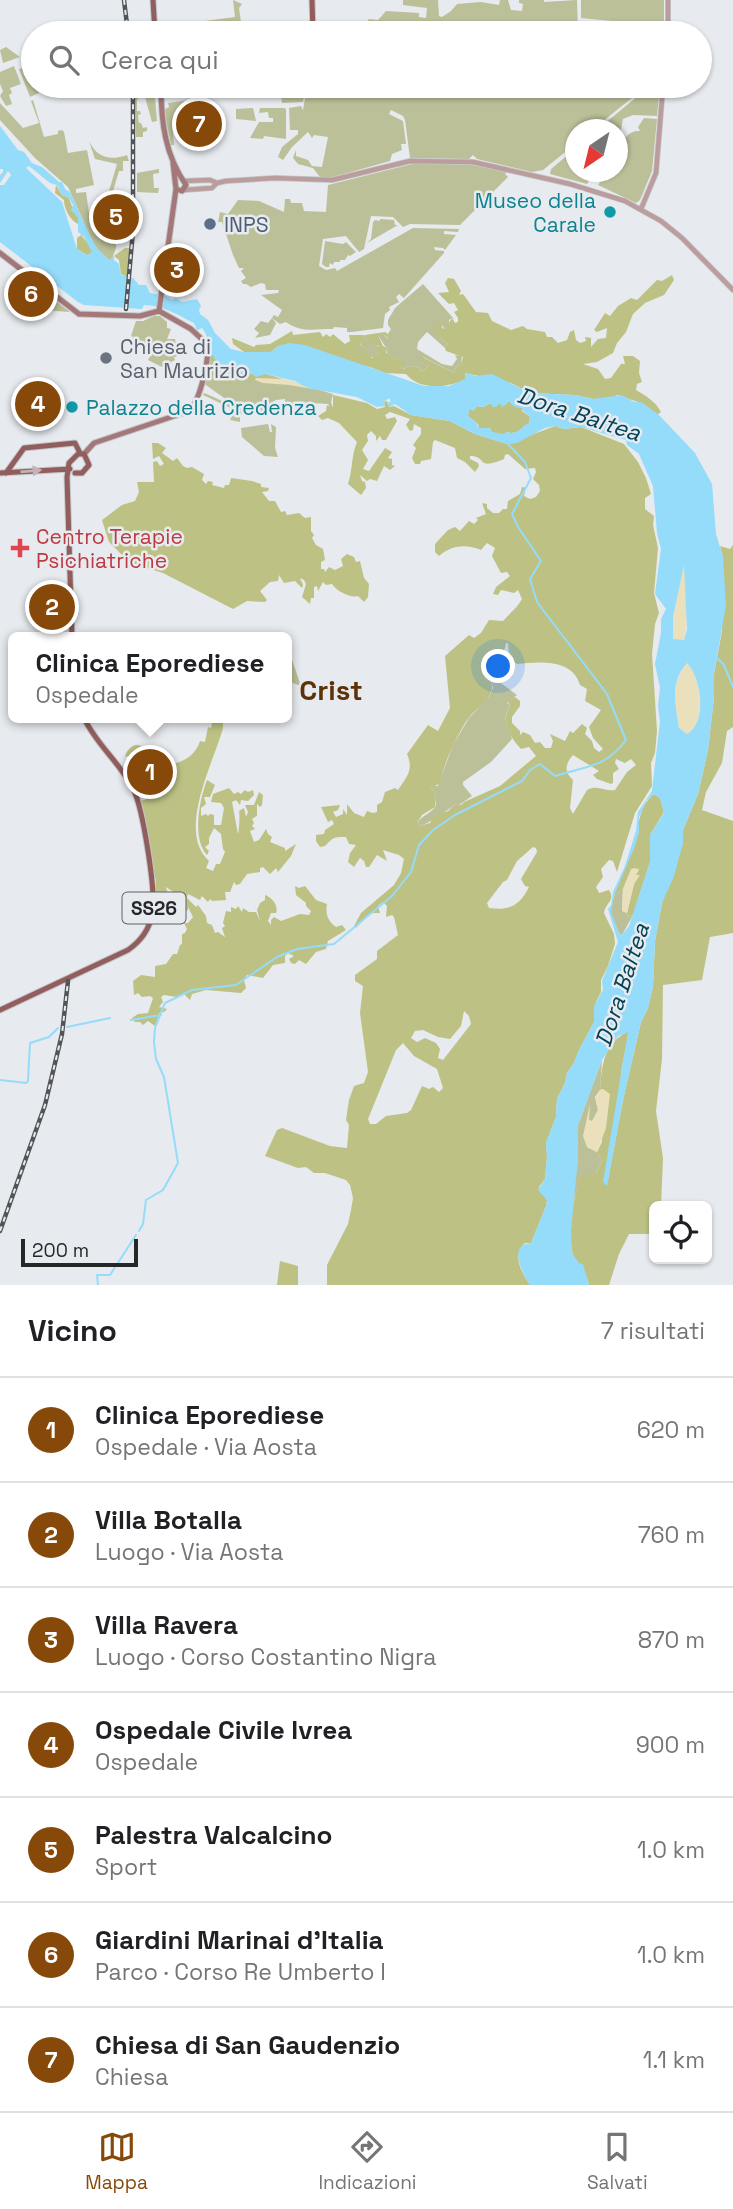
<!DOCTYPE html>
<html lang="it">
<meta charset="utf-8">
<style>
:root{--surface:#fff;--page:#f6f6f6;--text:#202124;--muted:#757577;--line:#e0e0e0;--accent:#87490a}
body{margin:0;font-family:"Space Grotesk",sans-serif;background:var(--page);color:var(--text)}
.controls{position:absolute;right:21px;bottom:21px;display:grid;overflow:hidden;border-radius:10px;box-shadow:0 2px 5px #0004}
.controls button{width:63px;height:63px;display:grid;place-items:center;padding:0;border:0;border-bottom:2px solid var(--line);background:var(--surface);color:var(--text);font:35px sans-serif}
.compass{position:absolute;left:565px;top:119px;width:63px;height:63px;border-radius:50%;background:var(--surface);box-shadow:0 2px 5px #0004;rotate:215deg}
.scale{position:absolute;left:21px;bottom:18px;width:117px;box-sizing:border-box;padding-left:7px;border:4px solid #262729;border-top:0;font-size:19px;line-height:24px;white-space:nowrap;color:#262729;-webkit-text-stroke:5px #e7eaee;paint-order:stroke}
.you{position:absolute;left:499px;top:667px;width:24px;height:24px;margin:-18px;border:5px solid #fff;border-radius:50%;background:#1a73e8;box-shadow:0 0 0 10px #1a73e833}
.badge{display:grid;place-items:center;width:46px;height:46px;border-radius:50%;background:var(--accent);color:#fff;font-size:23px;font-weight:700}
.pin{position:absolute;translate:-50% -50%;border:4px solid #fff;box-shadow:0 2px 7px #0006}
.popup{position:absolute;left:8px;top:632px;width:284px;height:91px;box-sizing:border-box;display:grid;place-content:center;border-radius:10px;background:var(--surface);filter:drop-shadow(0 2px 5px #0005);font-size:23px;white-space:nowrap;color:var(--muted)}
.popup b{font-size:26px;color:var(--text)}
.popup::after{content:'';position:absolute;left:50%;top:100%;margin-left:-14px;border:14px solid transparent;border-top-color:var(--surface)}
.list{margin:0;padding:0;list-style:none}
h2{display:flex;justify-content:space-between;align-items:center;height:91px;margin:0;padding:0 28px;font-size:30px}
h2 small{font-size:23px;font-weight:400;color:var(--muted)}
.list li{display:grid;grid-template-columns:46px 1fr auto;gap:21px;align-items:center;box-sizing:border-box;height:105px;padding:0 28px;border-top:2px solid var(--line)}
.list b{display:block;font-size:26px;white-space:nowrap}
.list p{margin:0;font-size:23px;white-space:nowrap;color:var(--muted)}
.list em{font-size:23px;font-style:normal;color:var(--muted)}
.icon{flex:none;width:38px;height:38px;fill:none;stroke:currentColor;stroke-width:2;stroke-linecap:round;stroke-linejoin:round}
.map{position:relative;flex:none;width:733px;height:1285px;overflow:hidden}
.search{position:absolute;background:var(--surface);box-shadow:0 2px 5px #0004;left:21px;right:21px;top:21px;height:77px;display:flex;align-items:center;gap:18px;box-sizing:border-box;padding:0 24px;border-radius:38px;color:var(--muted);font-size:26px}
.sheet{height:826px;background:var(--surface)}
nav{display:flex;justify-content:space-around;align-items:center;box-sizing:border-box;height:98px;border-top:2px solid var(--line);background:var(--surface);font-size:19px;color:var(--muted)}
nav a{display:grid;justify-items:center;gap:4px}
nav .on{color:var(--accent)}
.map>svg:first-child{display:block}
</style>
<div class="map">
<svg width="733" height="1285" viewBox="0 0 733 1285">
<rect width="100%" height="100%" fill="#e7eaee"/>
<!-- green -->
<path fill="#bcc099" d="M233,0L242,4L239,8L241,22L183,30V24L235,17Z
M403,0H438L439,16L442,17L451,11L457,4L481,2L499,5L500,0H508L511,10L522,11L523,4L519,3V0H544V2L577,0L578,33H357L355,27H348L349,22L365,24L369,19L378,20L386,11L419,13V17L426,18L427,8L403,5Z
M581,0H664V26L581,18Z
M582,23L665,30L664,33H582Z
M6,47L20,57L3,63L0,50Z
M14,66L21,84L10,88L12,93L9,95L12,104L6,106L0,96L3,91L0,84V72Z
M28,66L33,79V86H36L39,93L30,97L19,69Z
M142,86H154L157,121L152,122Z
M268,86H306L303,102L282,103L281,94L250,95V91L268,90Z
M307,86H647L593,129L576,130L575,144L543,170L532,172L477,159L473,155L469,159L410,158L405,120L403,116L391,110L389,114L403,121L406,144H401L402,150L392,154L390,161L333,177H320L313,168L298,164L293,158L296,150V156L308,160L312,166L322,167L328,137L314,135L312,138L308,132L292,147L283,160L278,157L282,147L298,134V130H290L289,108L301,106L303,110Z
M650,86H660L657,116L633,115L623,119L618,146V130L598,129Z
M135,91H137L139,98L137,100V111H140L141,114L138,115L139,123H141L143,128L147,127V131L143,132V137H136Z
M33,100L44,137L58,134V131L62,130L64,132L68,153L87,150L94,185L76,189V193L86,192L89,213L103,214L104,221H117L116,248L112,259L109,260L97,249L90,236L68,187L35,158L0,120V103L23,128L39,123L31,101Z
M189,100L190,104L194,105L196,100L212,105L210,109L204,108L202,116L206,123L212,116H218L213,137L209,127L204,129L198,117L194,119L203,140L181,138L180,130L185,129L184,122L172,123L174,145H171L164,110L169,107L168,103Z
M253,108L256,121L236,119V109Z
M260,108H284L286,109V139L264,136L263,139L250,138L259,122H273V118H269L268,112L259,113Z
M644,118L657,119L652,171L640,200L636,203L598,185L607,172H618C618,156 621,129 640,131L638,127Z
M89,141C97,158 110,161 127,155L129,161H123V171H119L113,191H109L117,164L95,159Z
M575,149L576,172H602L596,181L591,178L587,184L550,174L551,169Z
M416,163L473,165L507,172L505,174L508,177L460,225L410,224L403,227L393,217L371,216L364,249L359,252L346,236L323,239L319,266L326,270L335,268L337,271L413,228L459,229L458,232L444,231V234L456,235L445,250L443,248L434,247L435,250L444,251V253L404,298L399,294L396,297L399,302L389,307L390,310L385,314L383,328L352,332H347V328L334,327L333,329C313,329 302,333 286,322L280,324L272,318L274,315L278,317L282,310L261,295L278,293L279,290H266L265,284L261,283L251,287L246,284H243L241,281L246,278L241,271L244,268H239L233,255L222,222H218L220,212L228,214L238,200L259,201L284,212L285,199H290L291,203H302L304,211L326,212L328,185Z
M159,169V173L153,174L154,188H159L158,193L137,192V173Z
M380,219L394,220L395,225H398L367,243L371,239L373,222L375,220L380,221Z
M325,241L343,244L346,242L356,252L350,256L348,255L345,260H340V262H334L333,265L330,263L329,267H326L322,264Z
M26,278L70,312L16,308V292Z
M423,284L454,319L452,318L449,320V326L444,330L443,326L435,328L442,340L448,344L446,347L445,348L427,332L418,342L417,349L442,364L452,366L457,359L455,355L462,356L461,364L456,367L454,373L423,357L429,366L421,372L419,368L412,366L403,369L401,366L404,360H398L387,354V349L377,334H383L388,339L390,336L388,334L391,329L388,325V320L395,308Z
M154,316H160L167,322V328L171,329L167,339H175L176,346L186,347L188,353L174,357L175,360L162,367L148,360L154,349L131,336L136,321H143Z
M272,318L276,323L270,335L255,338L259,333L254,329L261,321L268,323Z
M363,335L367,336L368,341H375L380,351L374,357H367L358,349L359,343L367,350Z
M211,347L213,352L266,374L333,394L331,402L333,408L331,409L328,404L296,402V405L285,404V399L276,400L271,403V411L263,412L258,407L245,408L244,405L227,400L203,383Z
M204,393C217,398 232,407 246,410C254,412 256,409 262,414L257,411L240,414V422L230,420L235,410L203,395Z
M268,424L270,432H272L271,424L276,427L275,448L278,457L264,456L242,437L241,428Z
M286,650L291,657L301,686L287,681Z
M490,675L517,695L513,698V702H507L510,706C501,719 508,726 512,739L491,762L463,782V785L472,796L459,805L455,804C450,809 426,826 418,826L417,823C421,816 435,811 436,805C436,801 435,798 436,794L431,788L433,786H438L453,745L469,718L489,697L493,688Z
M623,889L622,911L627,913L628,917L633,915L622,935L619,933L610,912L614,896Z
M602,1060L600,1090L595,1097L598,1110L592,1122L589,1120L590,1106L587,1147L597,1152L602,1161L596,1174L577,1190L572,1206L578,1158V1125Z"/>
<!-- forest -->
<path fill="#bdc284" fill-rule="evenodd" d="M56,185L62,195L69,198L74,212L78,217V224C70,220 64,209 64,200L55,193Z
M81,235L92,248V258L77,249V238Z
M125,248H130L127,277L121,274L119,260L114,256Z
M672,275L674,280L664,295L645,303L633,314L626,332L617,343L613,353L597,362L583,364L598,369L605,379L611,378L621,364H625L623,356H633L640,361L639,373L642,382L637,384L636,390C645,395 656,402 661,412L657,415L644,404L617,395L611,398L593,399L575,395L530,393L511,383L465,373L466,379C448,388 420,391 406,374L385,373L370,367L278,346L271,352H244L233,344L232,338L254,347L256,345L270,344L292,331L293,335L320,332L323,337L326,334L330,337L333,334L345,344L350,341L349,335H363L368,349L366,350L360,343L359,349L372,358L379,352L377,347L379,346L373,344L375,341H368L365,335L385,332L391,336L389,339L383,334L378,335L383,346L387,348L386,353L398,360L404,359L405,363L401,366L403,369L412,366L419,368L421,372L429,366L421,360L422,357L454,373L456,367L461,364L463,357L446,351L445,348L448,344L442,340L434,328L438,323H440L443,329H445L452,318L455,323L458,322V318L454,312L458,310L454,303L449,304L438,293L449,292L445,283L448,278L454,279L461,291L459,295L463,294L476,312L488,313L492,321L511,330L523,326L527,329L545,332L547,337H552L558,343L567,340L570,332L574,330L576,340L580,343L586,341L585,337L591,338V347L598,339L606,338L607,328L597,332L594,330L605,313L610,316L618,306L631,298L637,300L657,280L662,281Z
M211,347L220,363L230,374C243,371 272,374 283,380L256,378L254,380H233L226,385L205,373Z
M333,395L367,403L377,409L385,407L384,402L387,401L389,407L394,406L411,415L450,421L475,434L507,444L555,426L564,429L581,427L624,444L638,462L646,478L651,494L645,498V509L654,516L653,525L658,548L654,593L659,613L655,624L652,654L657,731L655,753L651,763L652,786L635,813L617,872L613,861L609,860L601,869L603,877L596,887L599,893L609,890C616,901 605,903 604,913L614,934L615,944L608,966L601,980V992L596,1002L594,1022L579,1050L574,1063L567,1073L565,1083L557,1099L556,1117L546,1143L547,1157L545,1179L539,1187L547,1200L546,1206L531,1243H525C511,1256 522,1272 530,1285H327V1265L348,1224L351,1210L353,1198L350,1185L346,1180L325,1173H314L306,1167L298,1168L265,1156L277,1130L282,1128L330,1146L347,1148L349,1125L346,1120L349,1100L354,1086L364,1083L368,1072L360,1013L363,986L355,981V975L377,959V951L398,935L394,917L392,915L386,917L387,906L383,902L378,906L380,913H370L356,928L354,926L361,913L394,885L401,873L404,859L399,855L383,850L387,861L377,855L369,867H366L364,861L360,858L354,867L348,862L350,853L356,845L349,844L346,837C333,837 334,837 325,846L320,847L316,841V835L324,834L325,830L334,824L332,820L328,822L321,807L340,805L338,810L333,812L336,817L343,814V809L347,815V804L354,813L364,817L367,811L373,813L377,812V805L382,802L385,792L395,788L398,790C407,776 414,770 407,754L428,725L438,731L450,708L445,656L469,635L474,638L481,633L489,620L503,621C510,613 517,608 522,599L518,590L514,593L501,590L498,595L493,594L496,587L510,576L507,572L501,573L492,556L495,548L487,543L481,550C466,544 452,545 439,556L435,552V544L448,530L455,527L460,531L469,521L474,524L478,520L476,518L486,514L482,503L487,504V508L493,513H499L503,509H507L508,501L520,494L522,487L526,488L524,496L530,499L536,497L540,491L539,485L533,479L536,472L535,468L525,469L508,454L505,455L504,459C475,471 488,456 470,456V459L478,463L479,466L475,472L465,462L457,458L455,448L435,440L433,442L431,459L421,461L420,464H415L412,458L416,448L413,445L421,434V428L414,424L413,430L410,431L406,425L410,419L390,412L385,415L387,419L395,417L397,421L386,440H382L380,436L376,441V436L371,431L367,435L368,441L362,450L368,460L363,469L369,471L385,448L392,452L388,458L392,459V465L395,466L390,470L384,466L377,481L370,479L367,481L360,475L362,481L365,482L366,488L361,495L348,484C353,469 351,456 357,442L339,423L328,418L322,420L318,416L326,411L327,405L333,408ZM506,643H508C509,652 507,658 517,664C539,662 572,658 580,685L587,689L585,701L601,710L589,727L593,738L603,749L599,752L594,748L592,741L585,734L587,728L582,724L573,733L570,731L565,741L550,734L553,741L551,748H545L540,742L535,743L530,735L523,732L520,735V731L512,723V717L520,706V701L515,697L513,698V702L507,699L510,706C500,721 510,737 521,749L529,747L536,756L500,786L464,802L461,805L455,804L448,811L434,816L430,823L419,826L417,823L422,815L435,807L436,794L431,788L441,783C441,768 462,723 473,713C480,706 487,703 491,692C494,685 489,679 491,671L502,660ZM573,755L599,771L593,775L597,779L611,784L613,783V773L619,769L615,763L616,759L625,763L631,759L636,765L627,772L615,790C605,792 598,784 587,790L573,814L570,808L573,780C564,772 565,764 573,755ZM533,847L536,848L537,852L521,879L525,886L529,887C520,905 510,911 489,908L487,903L503,882L507,880L517,861ZM464,1011L469,1016L471,1024L443,1060L438,1058L440,1049L436,1043L425,1038L417,1042L411,1038L415,1031L423,1030L438,1037L450,1039L461,1026ZM403,1043L414,1056L437,1069L443,1088L439,1092L433,1087L429,1089L422,1086L411,1110L407,1113L386,1116L376,1124H370L368,1119L396,1050Z
M508,398L511,403L522,408V411L529,416V423C522,430 516,435 506,432L505,435L492,433L490,428H479L478,424L468,416L469,409L474,410L477,406L483,407L491,403L493,407L500,403L504,405L507,404Z
M152,443H158L166,448L162,453L173,461L177,458L183,466L187,468L192,467L204,474L202,480L206,484L208,481L213,482L212,485L224,488L225,485H229L231,478L252,481L261,484V487L269,488L268,491L262,492L269,501H275L281,512L285,511L287,515L299,513L305,518L311,517V531L314,535L312,538L316,545L323,549L325,560L321,562V569H324L325,572L329,567L335,570L343,566L341,559L347,554L354,557L356,562L360,561L364,578L369,584L368,597L364,602L358,596C351,598 337,592 332,584L326,585L323,582L318,591L317,586L314,587V598H311L310,604L302,597L306,584L304,580L300,578L303,585L302,588L295,581L284,583L279,575L278,581L270,582L260,591L267,600L265,602L247,601L233,609L163,573L134,564L126,559L109,542L102,520L122,505L135,501L139,492L137,482H154L153,462L157,461L160,466L164,464L159,456L153,459Z
M733,545V727L727,731L722,763L706,792L702,810L733,821V933L710,937L702,980L663,985L662,1059L656,1111L663,1158L661,1206H654V1234H629L619,1254L609,1285H589C586,1269 574,1263 572,1251C567,1226 573,1199 582,1175L596,1174L602,1161L597,1152L602,1142L603,1089L600,1090C602,1065 603,1043 629,1031L622,1067L607,1185L623,1100L641,1022L648,1008L653,986L655,941L662,903L683,843V830L698,794L708,750L714,697V674L722,631L723,557L720,546L730,549Z
M218,718L223,723V728C214,762 176,831 209,861L206,868L213,871L216,864H220L225,852L223,849L221,834L214,828L209,838V844L205,847L209,851L207,855C192,839 199,801 207,780L215,785L210,797H204L206,804L201,808V816L206,814L208,816L210,814L214,815V825H221L224,808L221,803L211,802L213,794L229,788L234,794L238,792L241,794L245,790L248,792L253,790L254,795L248,801L241,800L240,805L236,800L232,802L238,834C239,832 240,815 239,811L244,808L246,817L248,812L245,805H254L259,792L263,795L262,805L260,807L257,804V816L252,819L254,823L252,826L255,829L250,831L254,842L259,840L266,829L268,834L272,837L270,842L285,848V851L296,844L291,856L278,872L276,868L270,874L263,867L260,868V872L247,874L240,884L236,885L234,882L230,892H225L226,900L212,901L210,899L208,902L202,896L200,900L188,894L187,898L196,907L198,905L206,916L207,923L212,925L215,933L218,932L225,937L222,928L225,926L223,923L226,911L231,912V907L236,909L238,906L242,912L243,908L249,912H256L260,921L257,910L260,903L265,900V895C271,897 279,905 276,913H271L268,921L271,925V920L274,917L281,921L300,914L309,915L311,911L306,906V903L296,895L295,886L299,888L305,886L316,900L327,904C325,913 328,922 336,927L342,925L346,930L328,941L326,949L316,952L306,964L299,960L295,964L291,963L289,959L294,956L288,953L285,956V963L273,965L263,978L247,975L244,980L246,988L241,993L206,990L192,994L190,1000L184,994L177,997L164,995L161,997L163,1002L159,1007L167,1009L164,1012H160L155,1026L148,1021L143,1025L140,1022H135L132,1018L138,1014L148,1013L153,998L150,996L142,997L138,993L134,995L133,981L141,975L155,977V966L166,964L173,954H177L180,945L182,944V934L185,933L187,929L184,923H188L193,917L188,907V910L184,912L187,918L180,916L179,909L187,906L179,902L177,896H175V893L166,887L168,894L162,897V904L169,914L164,918L163,911H161V919L156,918L153,921L156,879L152,876L140,801L147,799L136,788L137,783C130,778 131,770 131,762L128,756L125,757C126,750 134,742 141,746L145,752C143,755 139,756 137,759C126,772 147,786 153,795L155,796L156,792L161,796L160,791L166,788L172,781L168,772L171,764C185,762 196,754 200,741L205,742L208,727L211,728L213,719Z
M654,794L660,798L664,812L650,835V862L633,915L628,917L627,913L634,884L639,876L636,875L639,869L628,877L623,889L614,896C619,879 627,864 633,848C640,829 636,809 654,794Z
M280,1261L298,1266V1285H277Z"/>
<!-- sand -->
<path fill="#eae0bb" d="M256,378L283,379L318,390L289,385L263,383L255,380Z
M685,558C683,585 690,613 684,640L673,639V617Z
M687,663C701,677 707,722 687,734L679,728C675,704 671,681 687,663Z
M634,868L639,869L636,875H640L634,884L627,913L622,911L623,889L631,869Z
M603,1089L610,1094L606,1128L597,1152L587,1147L583,1136L590,1104L589,1120L592,1121L598,1110L595,1097L600,1090Z"/>
<!-- water -->
<path fill="#95dbfa" fill-rule="evenodd" d="M0,126L18,150L24,152L32,163L42,167L59,182H62L65,189L70,192L90,236L97,248L109,260L114,256V260L119,264L121,275L133,278L139,285H146L150,293L166,296L172,300L176,298L182,302L197,299L201,306L199,310L200,314L208,320L215,333L231,349L244,352H271L278,346L289,343L305,345L424,386H449L466,379L465,373L476,376L492,374L530,393L575,395L593,399L622,395L634,402H641L659,415L695,453L712,484L716,534L723,557L726,605L714,674V697L708,750L698,794L683,830V843L674,876L662,903L655,941L653,986L648,1008L641,1022L623,1100L607,1186L603,1182L628,1032L618,1036L602,1060L578,1125V1158L571,1231L572,1253L579,1263L583,1264L589,1285H530C523,1274 507,1245 531,1243L546,1206L547,1200L538,1190L545,1179L547,1157L546,1143L556,1117L557,1099L565,1083L567,1073L574,1063L579,1050L594,1022V1006L603,990L602,981L618,942L608,909L611,905L613,892L625,866L636,831L638,812L652,791L660,721L658,706L660,688L655,664L661,633V619L666,609L655,594L661,549L657,533L653,486L639,454L627,445L626,440L581,427L564,429L555,426L545,428L517,443L507,444L475,434L450,421L411,415L395,404L389,407L387,403L391,401L389,398L384,402L385,406L377,407L357,397L308,388L295,381L266,374L256,377L252,374L221,373L220,363C208,358 211,338 202,328L197,330L194,323C177,315 163,305 144,305L142,309L84,305L78,302L0,242V185H4L11,175L8,171L0,183V175L3,172V169H0ZM29,166L50,183L57,185L62,195L69,198L73,205L71,210L78,217V232L84,237L92,252L87,255L77,249L62,202L26,168ZM507,400L515,407L522,408V410L529,416V423C520,426 519,436 506,432L505,434L492,432L490,428H479L476,422L468,416L469,409L474,411L477,406L483,407L491,403L493,407H496L500,403L502,407L507,404ZM684,565L687,629L684,640L673,639V617ZM687,663C701,677 708,722 687,734L679,728C675,704 670,681 687,663ZM654,794L660,798L664,813L650,835V862L629,926L622,935L619,933L611,912L614,896L635,846L639,832V817L647,800Z"/>
<g fill="none" stroke-linecap="round" stroke-linejoin="round">
<!-- stream -->
<path stroke="#95dbfa" stroke-width="2" d="M717,658L724,665L733,687
M131,1020L161,1015
M67,1027L110,1018
M0,1080L26,1083L28,1081L30,1043L49,1037L58,1028
M139,1231L143,1224L146,1200L163,1190L178,1163L164,1077L156,1059L154,1042L155,1028L165,1003L192,990L236,985L277,957L297,949L334,944L392,896L411,872L419,845L433,830L455,815L522,781L530,770L540,764L555,776C586,766 605,768 626,740L607,694L537,602L530,579L541,561L518,527L512,514L531,478L525,462L507,443
M98,1285L97,1275H110L136,1235"/>
<defs>
<path id="tertiary" d="M668,0V33
M184,181L210,180L217,183
M184,190L212,188L217,183L226,181L275,178L332,180L410,161L473,162L570,184L625,201L661,221L682,238L733,290
M641,209L656,173L663,86"/>
<path id="secondary" d="M161,86C161,122 165,155 186,185L182,191L176,189
M0,253L79,314L140,316L159,311
M159,311L176,189L173,163
M84,454L94,443L189,411C200,401 210,358 207,344L191,329L159,311"/>
<path id="primary" d="M153,0L155,33
M312,0L313,33
M0,473L70,469
M6,473L24,448L75,443L80,453
M72,637L67,477L69,463L78,454H84L89,465L82,473H75
M0,1010L128,950C141,941 149,930 152,915C157,894 143,809 133,788C120,763 96,744 84,718"/>
</defs>
<!-- tertiary casing -->
<use href="#tertiary" stroke="#c4c7cb" stroke-width="6"/>
<!-- secondary casing -->
<use href="#secondary" stroke="#c4c7cb" stroke-width="7"/>
<!-- primary casing -->
<use href="#primary" stroke="#c4c7cb" stroke-width="7"/>
<!-- tertiary -->
<use href="#tertiary" stroke="#bc9d9d" stroke-width="4.5"/>
<!-- secondary -->
<use href="#secondary" stroke="#a47878" stroke-width="5"/>
<!-- primary -->
<use href="#primary" stroke="#925d5d" stroke-width="5"/>
<defs>
<path id="rail" d="M124,0L128,33
M126,309L133,231V86
M0,1231L45,1105L62,1034L68,981"/>
</defs>
<!-- rail casing -->
<use href="#rail" stroke="#535457" stroke-width="4.5"/>
<!-- rail -->
<use href="#rail" stroke="#e7eaee" stroke-width="2" stroke-dasharray="5" stroke-linecap="butt"/>
</g>
<!-- one-way arrows -->
<defs><path id="oneway-solid" d="M-6-.8H1V-3.2L6.5 0L1 3.2V.8H-6Z" transform="scale(1.75)"/></defs>
<use fill="#c5b2b4" href="#oneway-solid" transform="translate(31 471) rotate(-5)"/>
<!-- markers -->
<g fill="#0f9aa8" stroke="#e7eaee" stroke-width="2.5">
<circle cx="610" cy="212" r="7"/>
<circle cx="72" cy="407" r="7"/>
</g>
<circle fill="#5c6f8a" stroke="#e7eaee" stroke-width="2.5" cx="210" cy="224" r="7"/>
<circle fill="#6b7280" stroke="#e7eaee" stroke-width="2.5" cx="106" cy="358" r="7"/>
<path fill="#e0444e" stroke="#e7eaee" stroke-width="2.5" d="M16.5 537.5h7v7h7v7h-7v7h-7v-7h-7v-7h7z"/>
<g text-anchor="middle" dominant-baseline="central" stroke-width="5" stroke-linejoin="round" paint-order="stroke">
<!-- shield labels -->
<rect fill="#e7eaee" stroke="#606264" stroke-width="2" x="122.5" y="892.5" width="63" height="31" rx="5"/>
<g font-size="19" font-weight="bold" fill="#262729">
<text x="154" y="908">SS26</text>
</g>
<!-- culture labels -->
<g font-size="21" fill="#0d838f" stroke="#e7eaee" text-anchor="end">
<text x="596" y="200">Museo della<tspan x="596" dy="24">Carale</tspan></text>
<text x="86" y="407" text-anchor="start">Palazzo della Credenza</text>
</g>
<!-- service labels -->
<g font-size="21" fill="#4e5e75" stroke="#e7eaee" text-anchor="start">
<text x="224" y="224">INPS</text>
</g>
<!-- worship labels -->
<g font-size="21" fill="#5b616d" stroke="#e7eaee" text-anchor="start">
<text x="120" y="346">Chiesa di<tspan x="120" dy="24">San Maurizio</tspan></text>
</g>
<!-- health labels -->
<g font-size="21" fill="#be3a42" stroke="#e7eaee" text-anchor="start">
<text x="36" y="536">Centro Terapie<tspan x="36" dy="24">Psichiatriche</tspan></text>
</g>
<!-- water labels -->
<g font-size="23" font-style="italic" fill="#044358" stroke="#e7eaee">
<text transform="translate(579 414) rotate(18)">Dora Baltea</text>
<text transform="translate(622 985) rotate(-72)">Dora Baltea</text>
</g>
<!-- district labels -->
<g font-size="28" font-weight="bold" fill="#5d3209" stroke="#e7eaee">
<text x="331" y="690">Crist</text>
</g>
</g>
</svg>
<div class="controls">
<button><svg class="icon" aria-label="locate" viewBox="0 0 24 24"><circle cx="12" cy="12" r="6"/><path d="M12 2v4M12 18v4M2 12h4M18 12h4"/></svg></button>
</div>
<svg class="compass" viewBox="-18 -18 36 36"><path d="M0-13l5 13h-10z" fill="#e53935"/><path d="M0 13l5-13h-10z" fill="#757577"/></svg>
<div class="scale">200 m</div>
<div class="you"></div>
<div class="pin badge" style="left:150px;top:772px">1</div>
<div class="popup"><b>Clinica Eporediese</b>Ospedale</div>
<div class="pin badge" style="left:52px;top:607px">2</div>
<div class="pin badge" style="left:177px;top:270px">3</div>
<div class="pin badge" style="left:38px;top:404px">4</div>
<div class="pin badge" style="left:116px;top:217px">5</div>
<div class="pin badge" style="left:31px;top:294px">6</div>
<div class="pin badge" style="left:199px;top:124px">7</div>
<div class="search"><svg class="icon" aria-label="search" viewBox="0 0 24 24"><circle cx="10" cy="10" r="6"/><path d="M15 15l6 6"/></svg>Cerca qui</div>
</div>
<section class="sheet">
<h2>Vicino<small>7 risultati</small></h2>
<ul class="list">
<li><span class="badge">1</span><div><b>Clinica Eporediese</b><p>Ospedale · Via Aosta</p></div><em>620 m</em></li>
<li><span class="badge">2</span><div><b>Villa Botalla</b><p>Luogo · Via Aosta</p></div><em>760 m</em></li>
<li><span class="badge">3</span><div><b>Villa Ravera</b><p>Luogo · Corso Costantino Nigra</p></div><em>870 m</em></li>
<li><span class="badge">4</span><div><b>Ospedale Civile Ivrea</b><p>Ospedale</p></div><em>900 m</em></li>
<li><span class="badge">5</span><div><b>Palestra Valcalcino</b><p>Sport</p></div><em>1.0 km</em></li>
<li><span class="badge">6</span><div><b>Giardini Marinai d’Italia</b><p>Parco · Corso Re Umberto I</p></div><em>1.0 km</em></li>
<li><span class="badge">7</span><div><b>Chiesa di San Gaudenzio</b><p>Chiesa</p></div><em>1.1 km</em></li>
</ul>
</section>
<nav>
<a class="on"><svg class="icon" aria-label="map" viewBox="0 0 24 24"><path d="M3 6l6-2 6 2 6-2v14l-6 2-6-2-6 2zM9 4v14M15 6v14"/></svg>Mappa</a>
<a><svg class="icon" aria-label="directions" viewBox="0 0 24 24"><path d="M12 3l9 9-9 9-9-9zM9 14v-3h6M13 9l2 2-2 2"/></svg>Indicazioni</a>
<a><svg class="icon" aria-label="saved" viewBox="0 0 24 24"><path d="M7 4h10v16l-5-4-5 4z"/></svg>Salvati</a>
</nav>
